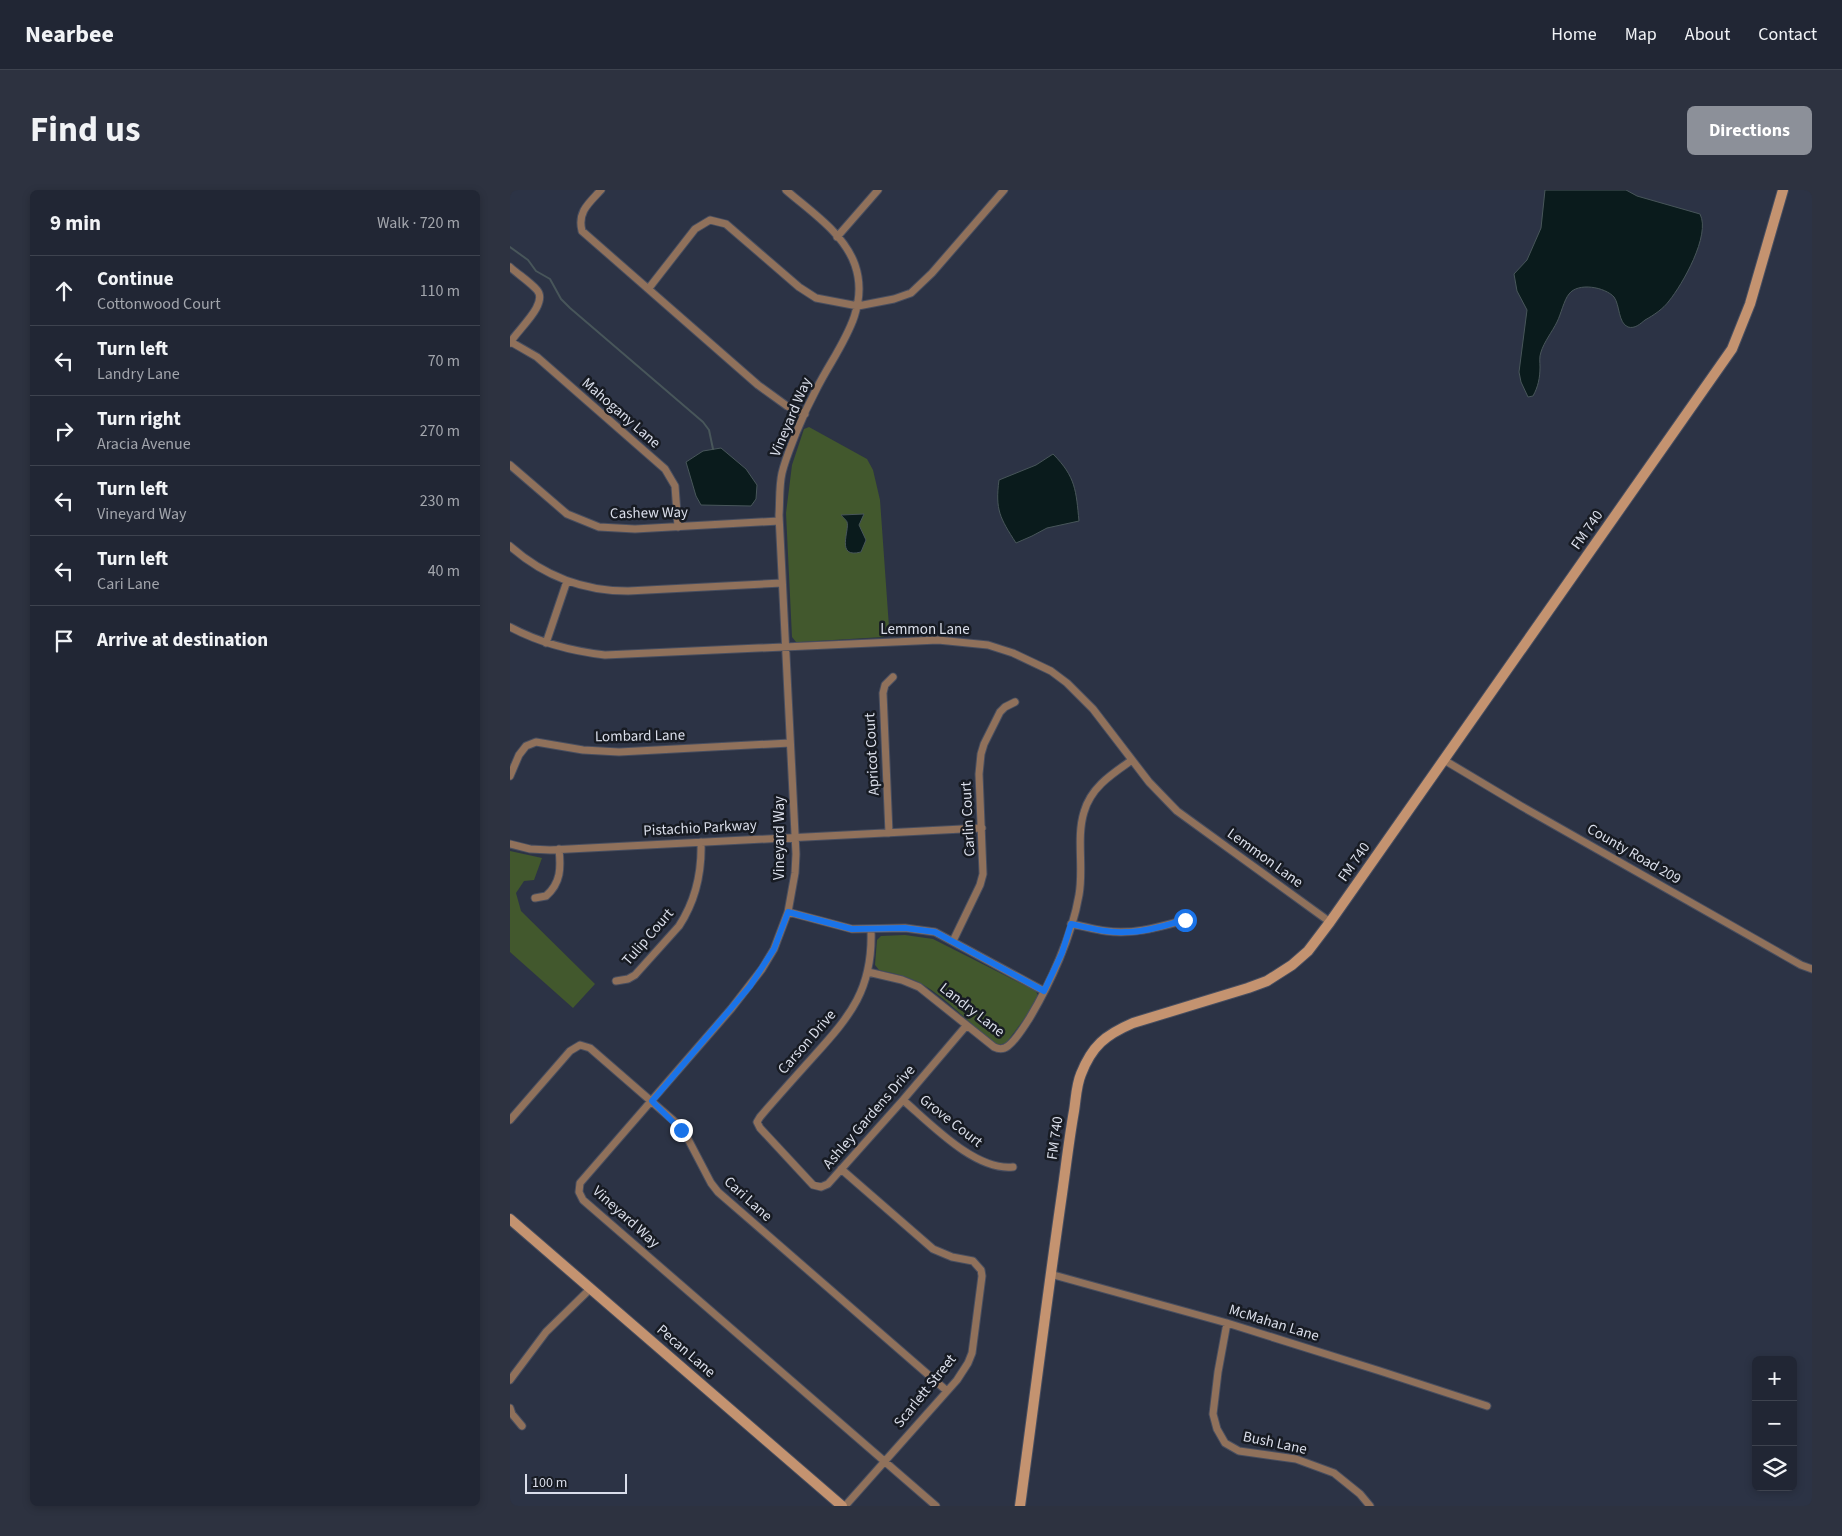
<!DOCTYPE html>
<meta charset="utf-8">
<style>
:root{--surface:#212634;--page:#2d3240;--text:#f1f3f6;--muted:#a2a5ac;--line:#3e434f;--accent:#8c9099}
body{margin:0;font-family:"Source Sans 3",sans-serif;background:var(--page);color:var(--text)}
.controls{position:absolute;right:15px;bottom:15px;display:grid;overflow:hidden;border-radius:8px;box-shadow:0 2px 8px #0003}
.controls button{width:45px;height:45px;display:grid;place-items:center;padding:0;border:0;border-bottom:1px solid var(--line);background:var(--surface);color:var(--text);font:25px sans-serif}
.scale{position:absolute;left:15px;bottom:12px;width:102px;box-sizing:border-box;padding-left:5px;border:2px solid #dadeea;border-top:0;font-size:14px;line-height:18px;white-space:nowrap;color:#dadeea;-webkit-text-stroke:4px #171b23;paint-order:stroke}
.stop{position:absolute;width:15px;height:15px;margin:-11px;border:4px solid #1a73e8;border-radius:50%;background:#fff}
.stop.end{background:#1a73e8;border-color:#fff;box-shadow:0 1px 5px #0008}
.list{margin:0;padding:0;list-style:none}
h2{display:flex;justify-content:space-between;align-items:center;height:65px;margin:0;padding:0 20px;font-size:21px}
h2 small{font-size:16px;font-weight:400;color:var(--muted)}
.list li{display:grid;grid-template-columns:32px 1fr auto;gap:15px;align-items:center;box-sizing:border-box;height:70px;padding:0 20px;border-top:1px solid var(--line)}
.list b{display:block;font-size:19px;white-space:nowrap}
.list p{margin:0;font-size:16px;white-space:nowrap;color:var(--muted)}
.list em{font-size:16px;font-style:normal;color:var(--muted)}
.icon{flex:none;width:28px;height:28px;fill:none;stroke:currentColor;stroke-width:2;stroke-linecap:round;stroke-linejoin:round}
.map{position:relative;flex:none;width:1302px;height:1316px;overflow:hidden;border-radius:8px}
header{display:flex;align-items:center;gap:30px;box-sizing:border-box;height:70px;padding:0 25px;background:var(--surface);border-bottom:1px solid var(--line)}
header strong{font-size:24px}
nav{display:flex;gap:28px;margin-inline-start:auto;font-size:18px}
.intro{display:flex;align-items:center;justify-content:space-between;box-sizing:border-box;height:120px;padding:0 30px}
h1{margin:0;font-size:35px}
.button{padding:12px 22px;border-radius:8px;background:var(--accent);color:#fff;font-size:18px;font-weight:700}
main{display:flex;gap:30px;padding:0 30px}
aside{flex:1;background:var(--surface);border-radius:8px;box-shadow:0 2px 8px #0003}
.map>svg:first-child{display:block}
</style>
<header>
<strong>Nearbee</strong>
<nav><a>Home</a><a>Map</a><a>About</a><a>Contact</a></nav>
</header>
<div class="intro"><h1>Find us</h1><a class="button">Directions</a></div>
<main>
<aside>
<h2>9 min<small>Walk · 720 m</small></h2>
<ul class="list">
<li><svg class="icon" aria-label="ahead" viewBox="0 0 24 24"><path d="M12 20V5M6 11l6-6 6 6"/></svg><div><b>Continue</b><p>Cottonwood Court</p></div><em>110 m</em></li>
<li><svg class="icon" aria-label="left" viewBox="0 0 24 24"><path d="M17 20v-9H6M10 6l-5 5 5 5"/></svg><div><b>Turn left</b><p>Landry Lane</p></div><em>70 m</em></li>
<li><svg class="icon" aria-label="right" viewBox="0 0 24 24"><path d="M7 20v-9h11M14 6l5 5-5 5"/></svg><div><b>Turn right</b><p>Aracia Avenue</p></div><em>270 m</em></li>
<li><svg class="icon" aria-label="left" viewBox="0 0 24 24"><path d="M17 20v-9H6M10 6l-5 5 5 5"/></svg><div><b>Turn left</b><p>Vineyard Way</p></div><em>230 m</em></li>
<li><svg class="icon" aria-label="left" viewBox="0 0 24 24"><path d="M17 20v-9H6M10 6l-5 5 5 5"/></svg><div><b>Turn left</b><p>Cari Lane</p></div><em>40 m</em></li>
<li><svg class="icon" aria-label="arrive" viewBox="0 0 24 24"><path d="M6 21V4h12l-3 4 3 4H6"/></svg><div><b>Arrive at destination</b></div></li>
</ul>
</aside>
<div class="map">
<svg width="1302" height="1316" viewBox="0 0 1302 1316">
<rect width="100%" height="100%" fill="#2c3345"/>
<!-- green -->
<path fill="#42582d" d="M299,237L357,269L363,280L370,310L379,437L376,445L373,447L290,452H286L282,447L276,323L282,275L294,239Z
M0,661L32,668L24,690L14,691L6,703L11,721L85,794L63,818L0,762Z
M395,745L423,749L526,801L528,806L518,824L496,853L488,855L483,853C462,835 434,806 410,793C397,786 382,783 369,780L365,775L367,750L371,746Z"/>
<!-- water -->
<path fill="#0a1b1c" stroke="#48565a" d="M1035,0H1116L1127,6L1190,24C1201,45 1172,95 1159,111C1153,119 1144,125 1135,130C1130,134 1125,139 1118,137C1108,133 1110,115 1104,107C1095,97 1068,92 1059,104C1054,110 1051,124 1047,132C1042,142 1034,152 1031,162C1029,167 1030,173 1030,177C1030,188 1028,197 1023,206L1018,207L1011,192L1009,182L1017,120L1007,101L1004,84L1017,70L1031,38Z
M211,258L236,279L247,295L246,309L241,316L191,315L186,306L176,272L193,261Z
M543,264C566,287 566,301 569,331L537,338L522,346L506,353C490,328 485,320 489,290L526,275Z
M354,324L349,335L356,350L351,362C325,369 340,340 337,332C337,331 332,326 331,325Z"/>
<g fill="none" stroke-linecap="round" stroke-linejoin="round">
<!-- stream -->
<path stroke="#48565a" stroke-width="2" d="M0,57L18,70L26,81L40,89L51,109L60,118L193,232L199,240L203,259"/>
<defs>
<path id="street" d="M91,0C79,13 67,22 72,41L248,195L277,216L295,224
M276,0C300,21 334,43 345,75C361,121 326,160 307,198C299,213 292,228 286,243C281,256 275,270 272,283C269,296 270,311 269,325L286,664L285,683L278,722L264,759L252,779L221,819L70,993L69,1002L73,1010L426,1316
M327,47L368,0
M0,77C9,85 20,92 27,100C39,114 7,140 0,153
M139,98L185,39L200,30L216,34L289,97L306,108L348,116L384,109L401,103L422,83L494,0
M1,152L27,167L155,279L165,296L168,337
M0,275L57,324L89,337L125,339L269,331
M0,356C34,386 73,401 118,401L272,393
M0,437C30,453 61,461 95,465L428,450L478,455L503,463L541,481L557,493L583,519L639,592L667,621L820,732
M36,453L57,391
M934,570L1011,616L1291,775L1302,779
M0,586L9,565L16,556L26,552L73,560L109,562L280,553
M379,643L373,503L375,495L383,487
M0,654L20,659L40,660L472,638
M25,708L36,706C51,693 51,678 49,659
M278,722L342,739L395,738L425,742L534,801
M561,734C573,736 585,740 596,741C623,745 649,737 675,730
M361,740C363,799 341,825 303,867C285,887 267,907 250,927L247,932L250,938L303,995L311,997L318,994L393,910L456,836
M443,751L470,695L473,684L469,584L471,564L474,554L490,522L495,517L505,512
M358,782L392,790L409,797L484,857C488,859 493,860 498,856C506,850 513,838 519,829C540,794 562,746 569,705C574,678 566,648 574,622C581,597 602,584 622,570
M106,791L118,789L125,785L169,736C186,710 192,683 191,652
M393,910C421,934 465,981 503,977
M0,930L60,861L70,855L80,858L164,931L178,949L201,993L208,1002L437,1201
M331,979L423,1059L442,1067L463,1071L471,1080L472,1086L462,1163L458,1173L447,1190L335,1316
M540,1084L717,1133L870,1181L977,1216
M717,1133L708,1182L703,1224L707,1239L715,1253L729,1261L786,1269L824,1283L850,1304L860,1316
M0,1190L36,1142L80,1099
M0,1218L2,1224L12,1236"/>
<path id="secondary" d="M0,1029L332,1316
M510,1316C524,1212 537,1108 552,1004C556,976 559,949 564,921C566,909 566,896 571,884C582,856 595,845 623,833L738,798L757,791L782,775L798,761L820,732L1222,159L1240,114L1273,0"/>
</defs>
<!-- street casing -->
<use href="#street" stroke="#484e5f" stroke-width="9"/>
<!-- secondary casing -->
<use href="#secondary" stroke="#484e5f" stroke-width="12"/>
<!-- street -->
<use href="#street" stroke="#90715b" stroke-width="7"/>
<!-- secondary -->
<use href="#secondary" stroke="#c49370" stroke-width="10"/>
</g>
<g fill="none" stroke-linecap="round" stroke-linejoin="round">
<!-- route -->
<path stroke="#1a73e8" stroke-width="6" d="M171,940L142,911L240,796L264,759L278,722L342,739L395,738L425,742L534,801L552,763L561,734C579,738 598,743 616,742C636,742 655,735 675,730"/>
</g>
<g text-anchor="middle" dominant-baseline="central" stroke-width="5" stroke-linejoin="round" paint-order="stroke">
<!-- street labels -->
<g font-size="15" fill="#dadeea" stroke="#171b23">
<text transform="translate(111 223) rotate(41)">Mahogany Lane</text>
<text transform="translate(281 227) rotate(-67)">Vineyard Way</text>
<text transform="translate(139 323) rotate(-1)">Cashew Way</text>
<text transform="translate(1077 340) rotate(-55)">FM 740</text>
<text x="415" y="439">Lemmon Lane</text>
<text transform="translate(130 546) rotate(-1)">Lombard Lane</text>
<text transform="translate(362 564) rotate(-93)">Apricot Court</text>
<text transform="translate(458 629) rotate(-93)">Carlin Court</text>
<text transform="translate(190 638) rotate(-3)">Pistachio Parkway</text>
<text transform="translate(269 648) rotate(-90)">Vineyard Way</text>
<text transform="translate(1124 664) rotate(30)">County Road 209</text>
<text transform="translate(755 668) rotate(36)">Lemmon Lane</text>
<text transform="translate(844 672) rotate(-55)">FM 740</text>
<text transform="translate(138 747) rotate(-49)">Tulip Court</text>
<text transform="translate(462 820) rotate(38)">Landry Lane</text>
<text transform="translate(297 852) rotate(-49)">Carson Drive</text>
<text transform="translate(359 927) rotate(-49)">Ashley Gardens Drive</text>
<text transform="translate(441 931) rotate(38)">Grove Court</text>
<text transform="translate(545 948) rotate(-82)">FM 740</text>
<text transform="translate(238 1009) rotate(42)">Cari Lane</text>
<text transform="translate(116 1027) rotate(42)">Vineyard Way</text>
<text transform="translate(764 1133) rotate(17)">McMahan Lane</text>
<text transform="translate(176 1161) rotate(41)">Pecan Lane</text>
<text transform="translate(415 1201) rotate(-51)">Scarlett Street</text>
<text transform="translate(765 1253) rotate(12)">Bush Lane</text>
</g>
</g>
</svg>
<div class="controls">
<button>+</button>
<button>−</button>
<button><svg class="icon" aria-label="layers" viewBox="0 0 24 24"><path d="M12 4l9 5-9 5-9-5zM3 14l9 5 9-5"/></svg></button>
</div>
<div class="scale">100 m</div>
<div class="stop" style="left:675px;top:730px"></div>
<div class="stop end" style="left:171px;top:940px"></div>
</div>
</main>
